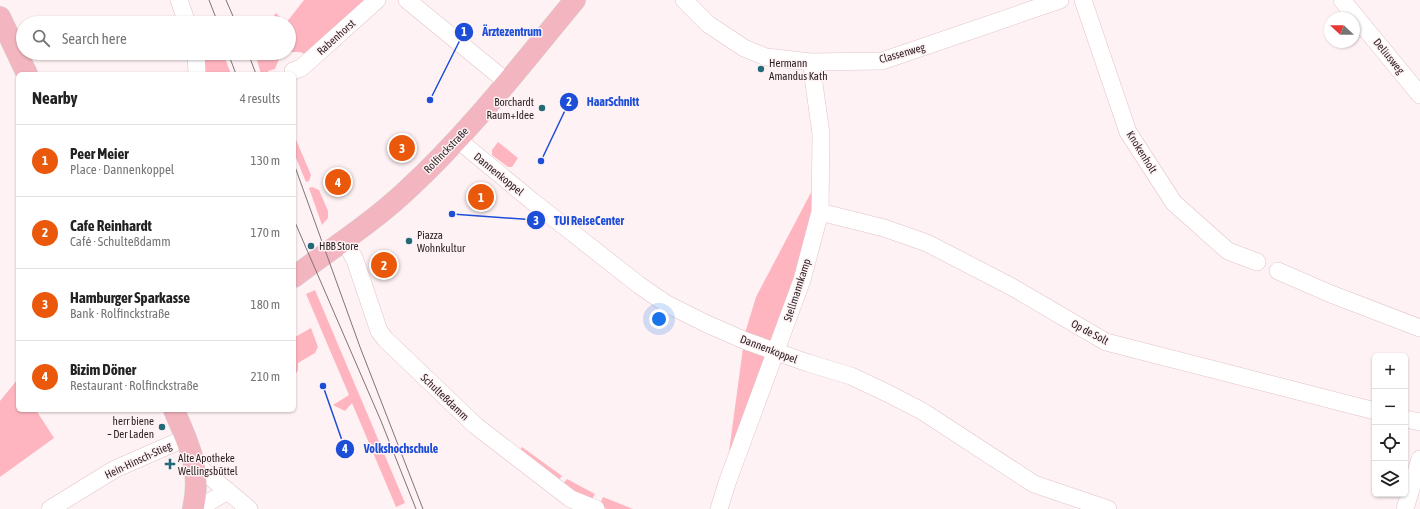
<!DOCTYPE html>
<meta charset="utf-8">
<style>
:root{--surface:#fff;--page:#f6f6f6;--text:#222;--muted:#767676;--line:#e0e0e0;--accent:#ea580c}
body{margin:0;font-family:"Asap Condensed",sans-serif;background:var(--page);color:var(--text)}
.controls{position:absolute;right:12px;bottom:12px;display:grid;overflow:hidden;border-radius:6px;box-shadow:0 1px 3px #0004}
.controls button{width:36px;height:36px;display:grid;place-items:center;padding:0;border:0;border-bottom:1px solid var(--line);background:var(--surface);color:var(--text);font:20px sans-serif}
.compass{position:absolute;left:1324px;top:12px;width:36px;height:36px;border-radius:50%;background:var(--surface);box-shadow:0 1px 3px #0004;rotate:292deg}
.you{position:absolute;left:659px;top:319px;width:14px;height:14px;margin:-10px;border:3px solid #fff;border-radius:50%;background:#1a73e8;box-shadow:0 0 0 6px #1a73e833}
.badge{display:grid;place-items:center;width:26px;height:26px;border-radius:50%;background:var(--accent);color:#fff;font-size:13px;font-weight:700}
.pin{position:absolute;translate:-50% -50%;border:2px solid #fff;box-shadow:0 1px 4px #0006}
.list{margin:0;padding:0;list-style:none}
h2{display:flex;justify-content:space-between;align-items:center;height:52px;margin:0;padding:0 16px;font-size:17px}
h2 small{font-size:13px;font-weight:400;color:var(--muted)}
.list li{display:grid;grid-template-columns:26px 1fr auto;gap:12px;align-items:center;box-sizing:border-box;height:72px;padding:0 16px;border-top:1px solid var(--line)}
.list b{display:block;font-size:15px;white-space:nowrap}
.list p{margin:0;font-size:13px;white-space:nowrap;color:var(--muted)}
.list em{font-size:13px;font-style:normal;color:var(--muted)}
.icon{flex:none;width:22px;height:22px;fill:none;stroke:currentColor;stroke-width:2;stroke-linecap:round;stroke-linejoin:round}
.map{position:relative;flex:none;width:1420px;height:509px;overflow:hidden}
.search{position:absolute;background:var(--surface);box-shadow:0 1px 3px #0004;left:16px;top:16px;width:280px;height:44px;display:flex;align-items:center;gap:10px;box-sizing:border-box;padding:0 14px;border-radius:22px;color:var(--muted);font-size:15px}
.panel{position:absolute;background:var(--surface);box-shadow:0 1px 3px #0004;left:16px;top:72px;width:280px;height:340px;border-radius:6px}
.map>svg:first-child{display:block}
</style>
<div class="map">
<svg width="1420" height="509" viewBox="0 0 1420 509">
<rect width="100%" height="100%" fill="#fff2f4"/>
<!-- green -->
<path fill="#ffb5bf" d="M304,0H364L307,55L300,52H289V23H268L276,13L286,23Z
M201,53H223L231,74H202Z
M255,53H286L279,59L275,69L268,71L269,74H261Z
M294,135L311,175L309,181L306,182L294,153Z
M498,142L518,158L512,167H508L492,155V150Z
M816,183L814,213L799,277L728,459L745,333L756,297Z
M312,187L319,190L328,211V218L322,225L309,188Z
M315,290L405,503L396,507L352,403L345,411L333,405L349,395L306,294Z
M311,328L318,347L315,353L298,363V370L294,377V335L297,336Z
M17,380L18,410H36L54,438L0,477V401Z
M522,447L562,476L556,483L518,453Z
M567,479L595,494L591,501L561,486Z
M603,497L633,509H607L599,506Z"/>
<g fill="none" stroke-linecap="round" stroke-linejoin="round">
<defs>
<path id="minor" d="M179,0L187,23
M407,0L507,82
M684,0L708,24L744,48L766,57L811,62L882,61L1060,0
M1083,0L1128,132L1174,203L1228,251L1257,262
M1342,0L1420,95
M196,53L197,74
M293,71L301,68L309,61L377,0
M457,139L532,201L639,285L665,303L707,324L746,341L808,363L851,376L887,393L922,411L1034,484L1108,509
M820,212L884,228L927,243L1012,287L1106,342L1375,411
M345,241L355,260L379,331L385,339L476,426L571,499L596,509
M1278,271L1331,294L1420,328
M1405,419L1420,422
M195,464L249,509
M50,509L115,469L186,438
M197,509L228,491
M719,509L727,483L802,280L820,212L821,134L811,62
M1405,509L1420,459"/>
<path id="major" d="M0,17L27,74
M294,277C332,248 372,223 407,190C469,133 521,65 575,0
M174,410C189,445 202,470 193,509"/>
</defs>
<!-- minor casing -->
<use href="#minor" stroke="#e1c3c7" stroke-width="18"/>
<!-- major casing -->
<use href="#major" stroke="#d4d2d2" stroke-width="22"/>
<!-- minor -->
<use href="#minor" stroke="#fff" stroke-width="17"/>
<!-- major -->
<use href="#major" stroke="#f3b5bf" stroke-width="21"/>
<!-- tram -->
<path stroke="#7f7476" stroke-width="1" d="M209,0L218,23
M226,0L236,23
M228,53L236,74
M248,53L256,74
M294,164L360,347L423,509
M294,220L381,421L416,509"/>
</g>
<!-- markers -->
<g fill="#236a79" stroke="#fff2f4" stroke-width="1.5">
<circle cx="761" cy="69" r="4"/>
<circle cx="542" cy="108" r="4"/>
<circle cx="409" cy="241" r="4"/>
<circle cx="311" cy="246" r="4"/>
<circle cx="162" cy="427" r="4"/>
<path d="M168 458h4v4h4v4h-4v4h-4v-4h-4v-4h4z"/>
</g>
<g text-anchor="middle" dominant-baseline="central" stroke-width="3" stroke-linejoin="round" paint-order="stroke">
<!-- street labels -->
<g font-size="11" fill="#291e20" stroke="#fff2f4">
<text transform="translate(336 37) rotate(-42)">Rabenhorst</text>
<text transform="translate(902 53) rotate(-16)">Classenweg</text>
<text transform="translate(1389 56) rotate(51)">Deliusweg</text>
<text transform="translate(446 150) rotate(-46)">Rolfinckstraße</text>
<text transform="translate(1142 152) rotate(58)">Knokenholt</text>
<text transform="translate(499 174) rotate(39)">Dannenkoppel</text>
<text transform="translate(797 290) rotate(-72)">Stellmannkamp</text>
<text transform="translate(1090 332) rotate(28)">Op de Solt</text>
<text transform="translate(769 349) rotate(21)">Dannenkoppel</text>
<text transform="translate(445 397) rotate(44)">Schulteßdamm</text>
<text transform="translate(138 460) rotate(-25)">Hein-Hinsch-Stieg</text>
</g>
<!-- poi labels -->
<g font-size="11" fill="#291e20" stroke="#fff2f4" text-anchor="start">
<text x="769" y="63">Hermann<tspan x="769" dy="13">Amandus Kath</tspan></text>
<text x="534" y="102" text-anchor="end">Borchardt<tspan x="534" dy="13">Raum+Idee</tspan></text>
<text x="417" y="235">Piazza<tspan x="417" dy="13">Wohnkultur</tspan></text>
<text x="319" y="246">HBB Store</text>
<text x="154" y="421" text-anchor="end">herr biene<tspan x="154" dy="13">– Der Laden</tspan></text>
<text x="178" y="458">Alte Apotheke<tspan x="178" dy="13">Wellingsbüttel</tspan></text>
</g>
</g>
<!-- callouts -->
<path fill="none" stroke="#1d4ed8" stroke-width="1.5" d="M430 100L464 32M541 161L569 102M452 214L536 220M323 386L345 449"/>
<g fill="#1d4ed8" stroke="#fff2f4" stroke-width="1.5">
<circle cx="430" cy="100" r="4"/>
<circle cx="541" cy="161" r="4"/>
<circle cx="452" cy="214" r="4"/>
<circle cx="323" cy="386" r="4"/>
<circle cx="464" cy="32" r="10"/>
<circle cx="569" cy="102" r="10"/>
<circle cx="536" cy="220" r="10"/>
<circle cx="345" cy="449" r="10"/>
</g>
<g font-size="12" text-anchor="middle" font-weight="bold" fill="#fff">
<text x="464" y="36">1</text>
<text x="569" y="106">2</text>
<text x="536" y="225">3</text>
<text x="345" y="453">4</text>
</g>
<g font-size="12" text-anchor="middle" font-weight="bold" fill="#1d4ed8" stroke="#fff2f4" stroke-width="3" stroke-linejoin="round" paint-order="stroke">
<text x="512" y="36">Ärztezentrum</text>
<text x="613" y="106">HaarSchnitt</text>
<text x="589" y="225">TUI ReiseCenter</text>
<text x="401" y="453">Volkshochschule</text>
</g>
</svg>
<div class="controls">
<button>+</button>
<button>−</button>
<button><svg class="icon" aria-label="locate" viewBox="0 0 24 24"><circle cx="12" cy="12" r="6"/><path d="M12 2v4M12 18v4M2 12h4M18 12h4"/></svg></button>
<button><svg class="icon" aria-label="layers" viewBox="0 0 24 24"><path d="M12 4l9 5-9 5-9-5zM3 14l9 5 9-5"/></svg></button>
</div>
<svg class="compass" viewBox="-18 -18 36 36"><path d="M0-13l5 13h-10z" fill="#e53935"/><path d="M0 13l5-13h-10z" fill="#767676"/></svg>
<div class="you"></div>
<div class="pin badge" style="left:481px;top:197px">1</div>
<div class="pin badge" style="left:384px;top:265px">2</div>
<div class="pin badge" style="left:402px;top:148px">3</div>
<div class="pin badge" style="left:338px;top:182px">4</div>
<div class="search"><svg class="icon" aria-label="search" viewBox="0 0 24 24"><circle cx="10" cy="10" r="6"/><path d="M15 15l6 6"/></svg>Search here</div>
<section class="panel">
<h2>Nearby<small>4 results</small></h2>
<ul class="list">
<li><span class="badge">1</span><div><b>Peer Meier</b><p>Place · Dannenkoppel</p></div><em>130 m</em></li>
<li><span class="badge">2</span><div><b>Cafe Reinhardt</b><p>Café · Schulteßdamm</p></div><em>170 m</em></li>
<li><span class="badge">3</span><div><b>Hamburger Sparkasse</b><p>Bank · Rolfinckstraße</p></div><em>180 m</em></li>
<li><span class="badge">4</span><div><b>Bizim Döner</b><p>Restaurant · Rolfinckstraße</p></div><em>210 m</em></li>
</ul>
</section>
</div>
